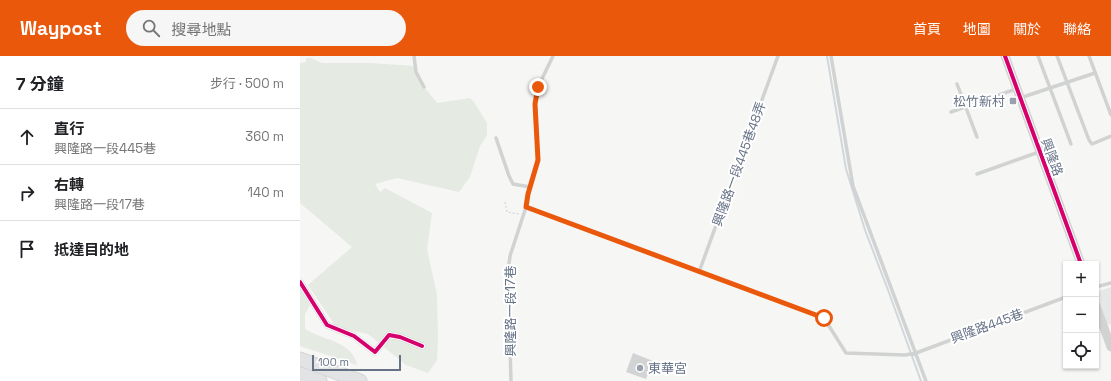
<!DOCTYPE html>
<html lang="zh-TW">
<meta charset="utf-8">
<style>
:root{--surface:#fff;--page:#f6f6f6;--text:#202124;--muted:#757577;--line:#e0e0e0;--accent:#ea580c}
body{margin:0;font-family:"Space Grotesk","Noto Sans TC",sans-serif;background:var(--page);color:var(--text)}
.controls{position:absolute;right:12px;bottom:12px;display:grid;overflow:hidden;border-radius:0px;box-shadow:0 1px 3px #0004}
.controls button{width:36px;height:36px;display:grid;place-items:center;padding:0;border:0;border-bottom:1px solid var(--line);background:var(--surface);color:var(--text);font:20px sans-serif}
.scale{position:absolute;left:12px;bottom:10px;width:89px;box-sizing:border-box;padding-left:4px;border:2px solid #667286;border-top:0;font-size:11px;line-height:14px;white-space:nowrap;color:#667286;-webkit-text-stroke:3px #fff;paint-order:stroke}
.stop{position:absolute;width:12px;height:12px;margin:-9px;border:3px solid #ea580c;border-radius:50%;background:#fff}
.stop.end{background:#ea580c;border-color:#fff;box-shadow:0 1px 4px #0008}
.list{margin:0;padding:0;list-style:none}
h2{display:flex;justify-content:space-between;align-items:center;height:52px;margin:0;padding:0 16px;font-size:17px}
h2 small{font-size:13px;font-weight:400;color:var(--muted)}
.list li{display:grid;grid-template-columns:26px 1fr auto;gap:12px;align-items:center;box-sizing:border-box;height:56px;padding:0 16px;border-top:1px solid var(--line)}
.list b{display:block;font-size:15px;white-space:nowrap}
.list p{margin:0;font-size:13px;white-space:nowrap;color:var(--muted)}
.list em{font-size:13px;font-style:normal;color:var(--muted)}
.icon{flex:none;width:22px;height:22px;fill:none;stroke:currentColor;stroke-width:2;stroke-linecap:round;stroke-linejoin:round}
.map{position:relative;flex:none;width:811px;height:325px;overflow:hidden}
header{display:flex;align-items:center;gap:24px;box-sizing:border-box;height:56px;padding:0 20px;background:var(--accent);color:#fff}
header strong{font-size:19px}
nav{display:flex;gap:22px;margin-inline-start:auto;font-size:14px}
.search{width:280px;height:36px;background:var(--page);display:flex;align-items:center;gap:10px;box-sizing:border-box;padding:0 14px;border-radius:22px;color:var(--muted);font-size:15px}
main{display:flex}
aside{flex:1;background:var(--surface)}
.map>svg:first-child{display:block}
</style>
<header>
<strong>Waypost</strong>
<div class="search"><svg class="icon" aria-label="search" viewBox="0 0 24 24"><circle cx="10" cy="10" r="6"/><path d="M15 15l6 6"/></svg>搜尋地點</div>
<nav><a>首頁</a><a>地圖</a><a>關於</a><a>聯絡</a></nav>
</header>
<main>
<aside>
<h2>7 分鐘<small>步行 · 500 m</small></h2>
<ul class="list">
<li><svg class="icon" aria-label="ahead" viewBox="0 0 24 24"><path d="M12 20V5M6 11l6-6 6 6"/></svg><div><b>直行</b><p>興隆路一段445巷</p></div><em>360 m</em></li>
<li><svg class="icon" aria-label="right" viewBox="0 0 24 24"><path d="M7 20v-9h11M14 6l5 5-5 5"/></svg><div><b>右轉</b><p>興隆路一段17巷</p></div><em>140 m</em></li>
<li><svg class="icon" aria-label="arrive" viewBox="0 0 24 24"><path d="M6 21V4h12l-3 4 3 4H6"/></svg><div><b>抵達目的地</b></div></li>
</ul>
</aside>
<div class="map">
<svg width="811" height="325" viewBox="0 0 811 325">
<rect width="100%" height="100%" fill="#f6f7f5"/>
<!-- built -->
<path fill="#e6e8e8" d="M811,231V268L807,269L796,240V236Z"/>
<!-- green -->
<path fill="#e5eae3" d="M6,2H11L22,7H70L115,10L117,22L137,47L170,42L174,46L187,67V79L180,90L170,121L159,136L97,122L75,128L80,136L85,132L132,157L127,193L137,239L138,281L137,304L128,317L106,309L68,278L37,272L8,229L52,191L0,147V7L6,6Z
M0,228L10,249L5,258V273C22,284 53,285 57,309L0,290Z"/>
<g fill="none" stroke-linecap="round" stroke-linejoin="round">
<!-- stream -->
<path stroke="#d2d7db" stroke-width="2" d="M527,0L546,113L565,174L588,234L621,325"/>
</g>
<!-- building -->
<path fill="#d2d3d4" d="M333,297L353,305L346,323L326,316Z"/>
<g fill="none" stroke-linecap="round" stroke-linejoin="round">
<defs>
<path id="motorway" d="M0,303L60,325
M0,318L20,325"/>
</defs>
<!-- motorway casing -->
<use href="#motorway" stroke="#d3d4d4" stroke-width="15"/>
<!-- path -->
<path stroke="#cdcecf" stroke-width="1" stroke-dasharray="2 2" stroke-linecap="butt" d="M205,146L207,156L219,158"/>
<!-- service -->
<path stroke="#d1d2d2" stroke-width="3.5" d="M114,0L116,16L124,31
M531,0L553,130L626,325
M738,0L771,88
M757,0L789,84L792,88L811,80
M789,0L811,59
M657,28L677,81
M720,42L795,17
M651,56L716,33
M196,82L209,120L213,128L230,131
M677,118L739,96
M226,151L524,262L546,297L605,299L616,297L766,241
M399,216L478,0
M796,231L811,227
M211,325L208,215L210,200L226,151L228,138L238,104L235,48L238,31L253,0"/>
<!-- minor -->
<path stroke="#d1d2d2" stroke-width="7" d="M0,226L27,269L54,280L75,296L89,279L100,281L122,290"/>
<!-- tertiary -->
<path stroke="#d1d2d2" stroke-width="9" d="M705,0L781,208
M796,250L811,291"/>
<!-- motorway -->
<use href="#motorway" stroke="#e2e3e4" stroke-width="13"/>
<defs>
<path id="cycleway" d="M705,0L781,208
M0,226L27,269L54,280L75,296L89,279L100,281L122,290"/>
</defs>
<!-- cycleway casing -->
<use href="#cycleway" stroke="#fff" stroke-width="6"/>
<!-- cycleway -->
<use href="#cycleway" stroke="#d6006c" stroke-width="4"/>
</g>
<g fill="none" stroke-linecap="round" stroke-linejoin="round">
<!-- route -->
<path stroke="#ea580c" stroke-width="5" d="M238,31L235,48L238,104L228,138L226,151L524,262"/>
</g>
<!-- markers -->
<g fill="#98a1ad" stroke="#fff" stroke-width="1.5">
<rect x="709" y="41" width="8" height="8" rx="2"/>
<circle cx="340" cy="312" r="4"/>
</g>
<g text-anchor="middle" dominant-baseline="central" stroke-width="4" stroke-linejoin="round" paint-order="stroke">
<!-- poi labels -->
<g font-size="13" fill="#667286" stroke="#fff" text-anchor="end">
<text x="705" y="45">松竹新村</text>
<text x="348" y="312" text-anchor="start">東華宮</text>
</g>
<!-- street labels -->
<g font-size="13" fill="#667286" stroke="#fff">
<text transform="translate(752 101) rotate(70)">興隆路</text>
<text transform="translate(439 108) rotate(-70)">興隆路一段445巷48弄</text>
<text transform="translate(210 255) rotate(-90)">興隆路一段17巷</text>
<text transform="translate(687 270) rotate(-20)">興隆路445巷</text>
</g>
</g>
</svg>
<div class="controls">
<button>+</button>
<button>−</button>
<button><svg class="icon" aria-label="locate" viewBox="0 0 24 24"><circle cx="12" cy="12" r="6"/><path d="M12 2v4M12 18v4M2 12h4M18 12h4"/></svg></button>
</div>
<div class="scale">100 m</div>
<div class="stop" style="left:524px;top:262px"></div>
<div class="stop end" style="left:238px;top:31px"></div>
</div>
</main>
